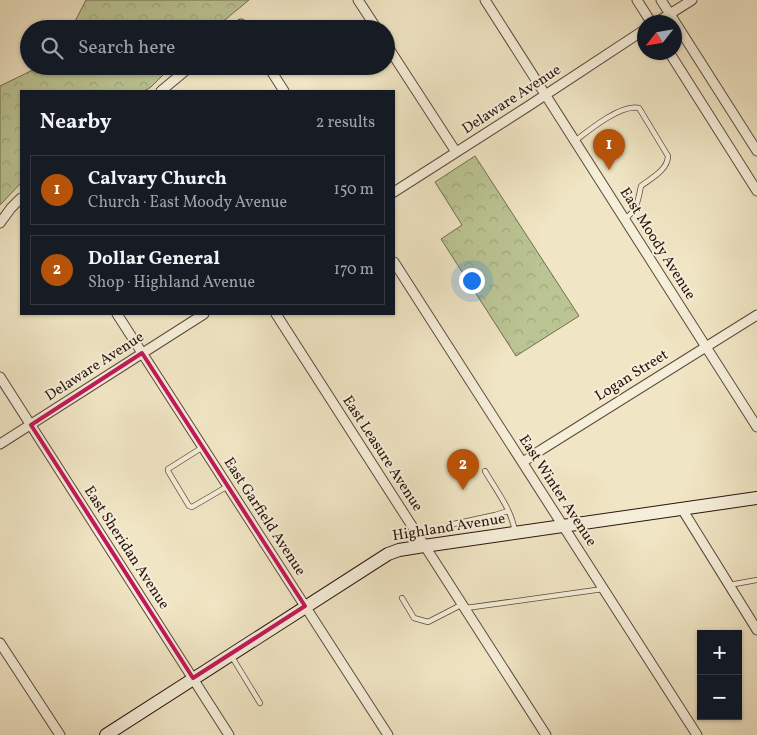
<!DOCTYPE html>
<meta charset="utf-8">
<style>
:root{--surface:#171b24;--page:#242831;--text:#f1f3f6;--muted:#9ea1a6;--line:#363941;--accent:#b45309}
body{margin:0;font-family:Vollkorn,serif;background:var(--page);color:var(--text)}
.controls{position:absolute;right:15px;bottom:15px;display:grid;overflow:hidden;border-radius:0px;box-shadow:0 1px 4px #0004}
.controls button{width:45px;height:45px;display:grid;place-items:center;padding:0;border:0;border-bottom:1px solid var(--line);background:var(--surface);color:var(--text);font:25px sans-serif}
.compass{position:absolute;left:637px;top:15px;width:45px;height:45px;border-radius:50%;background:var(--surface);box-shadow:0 1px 4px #0004;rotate:239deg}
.you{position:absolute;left:471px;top:280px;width:18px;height:18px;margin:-12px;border:4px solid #fff;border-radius:50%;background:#1a73e8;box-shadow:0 0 0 8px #1a73e833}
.badge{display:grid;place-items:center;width:32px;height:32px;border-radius:50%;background:var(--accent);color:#fff;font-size:16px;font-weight:700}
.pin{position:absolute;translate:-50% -41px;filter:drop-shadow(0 1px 2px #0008)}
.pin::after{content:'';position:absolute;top:26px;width:18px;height:15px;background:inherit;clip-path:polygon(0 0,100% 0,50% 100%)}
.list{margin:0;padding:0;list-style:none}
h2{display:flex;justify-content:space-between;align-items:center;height:65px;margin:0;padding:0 20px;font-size:21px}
h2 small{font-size:16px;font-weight:400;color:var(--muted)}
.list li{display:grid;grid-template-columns:32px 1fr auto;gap:15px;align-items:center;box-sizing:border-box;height:70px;margin:0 10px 10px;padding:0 10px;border:1px solid var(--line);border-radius:0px}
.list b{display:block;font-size:19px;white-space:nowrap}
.list p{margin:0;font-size:16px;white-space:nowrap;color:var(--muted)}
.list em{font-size:16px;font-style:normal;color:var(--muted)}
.icon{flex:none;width:28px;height:28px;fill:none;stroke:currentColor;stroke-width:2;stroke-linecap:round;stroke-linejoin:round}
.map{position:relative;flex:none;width:757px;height:735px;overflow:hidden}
.search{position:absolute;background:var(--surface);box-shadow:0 1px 4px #0004;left:20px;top:20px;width:375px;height:55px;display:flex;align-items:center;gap:12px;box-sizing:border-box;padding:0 18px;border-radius:28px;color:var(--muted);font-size:19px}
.panel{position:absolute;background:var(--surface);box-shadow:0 1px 4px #0004;left:20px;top:90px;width:375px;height:225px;border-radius:0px}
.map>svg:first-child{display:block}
</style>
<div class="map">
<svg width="757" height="735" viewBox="0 0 757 735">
<defs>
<pattern id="forest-crowns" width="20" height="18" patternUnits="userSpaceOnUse" patternTransform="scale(1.25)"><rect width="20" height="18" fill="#bbc493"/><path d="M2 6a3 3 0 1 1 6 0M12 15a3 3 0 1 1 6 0" fill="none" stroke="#a1a87e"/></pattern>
</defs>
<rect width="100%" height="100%" fill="#f0e5c4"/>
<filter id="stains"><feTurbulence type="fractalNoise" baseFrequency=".004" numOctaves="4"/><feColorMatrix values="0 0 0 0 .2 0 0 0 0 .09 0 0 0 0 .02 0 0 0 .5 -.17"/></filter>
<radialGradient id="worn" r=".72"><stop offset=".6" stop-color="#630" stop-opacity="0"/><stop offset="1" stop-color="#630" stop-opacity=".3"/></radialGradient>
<!-- forest -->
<path fill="url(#forest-crowns)" stroke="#726c50" d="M86,0H249L214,29H71Z
M41,66H172L151,87L144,91H21V183L0,205V86Z
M475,156L579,316L516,356L441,239L462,225L435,182Z"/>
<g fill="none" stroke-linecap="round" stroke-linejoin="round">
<defs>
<path id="lane" d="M575,141C589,130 621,104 639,108L668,156C668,170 650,179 641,186C638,201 637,210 625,219
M203,447L168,469V471L189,506L192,507L228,486
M485,471C496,490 512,510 515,532
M449,525L495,515L508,511
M729,585L757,580
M402,598L414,618L428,622L461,605
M466,608L603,589
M232,657L260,703"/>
<path id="street" d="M358,0L377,29
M485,0L757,427
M637,0L651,22
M661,0L757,151
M657,22L692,0
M235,29L241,24L244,29
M386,44L456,152
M669,52L757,191
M268,66L284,91
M161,91L191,66
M394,192L527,107L644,30
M0,223L11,208L21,198
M394,262L697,735
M117,314L388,735
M276,314L546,735
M0,377L229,735
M0,444L204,314
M523,462L541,450L757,315
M682,509L757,630
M0,643L60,735"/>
<path id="secondary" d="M106,735L388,554L399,550L424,546L757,498"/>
</defs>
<!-- lane casing -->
<use href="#lane" stroke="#5c493c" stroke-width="6"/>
<!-- street casing -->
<use href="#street" stroke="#5c493c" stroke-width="11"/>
<!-- secondary casing -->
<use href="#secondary" stroke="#2a150e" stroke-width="14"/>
<!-- lane -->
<use href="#lane" stroke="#f5eed9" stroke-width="4.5"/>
<!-- street -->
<use href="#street" stroke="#f5eed9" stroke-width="9"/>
<!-- secondary -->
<use href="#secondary" stroke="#f5eed9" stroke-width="12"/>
</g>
<!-- marked area -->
<path fill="none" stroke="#c2185b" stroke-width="4" stroke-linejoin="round" d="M142,353L305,606L193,678L31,425Z"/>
<g text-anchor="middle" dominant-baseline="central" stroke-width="4" stroke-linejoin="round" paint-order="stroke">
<!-- street labels -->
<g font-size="15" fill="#2a150e" stroke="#f5eed9">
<text transform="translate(512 100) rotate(-33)">Delaware Avenue</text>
<text transform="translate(657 244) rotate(58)">East Moody Avenue</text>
<text transform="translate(95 367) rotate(-33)">Delaware Avenue</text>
<text transform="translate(632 376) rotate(-32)">Logan Street</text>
<text transform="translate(382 454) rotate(57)">East Leasure Avenue</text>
<text transform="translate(557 491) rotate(57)">East Winter Avenue</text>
<text transform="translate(264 517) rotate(57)">East Garfield Avenue</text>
<text transform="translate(449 528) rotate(-9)">Highland Avenue</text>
<text transform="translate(126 548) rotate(57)">East Sheridan Avenue</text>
</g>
</g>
<rect width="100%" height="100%" filter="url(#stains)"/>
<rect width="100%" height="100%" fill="url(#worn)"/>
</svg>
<div class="controls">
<button>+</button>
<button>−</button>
</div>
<svg class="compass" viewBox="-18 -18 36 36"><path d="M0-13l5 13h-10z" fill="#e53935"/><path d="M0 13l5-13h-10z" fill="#9ea1a6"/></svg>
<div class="you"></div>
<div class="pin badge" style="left:609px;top:170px">1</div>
<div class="pin badge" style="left:463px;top:490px">2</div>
<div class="search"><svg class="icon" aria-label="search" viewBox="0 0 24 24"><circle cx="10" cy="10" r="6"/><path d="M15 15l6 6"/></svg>Search here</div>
<section class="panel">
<h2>Nearby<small>2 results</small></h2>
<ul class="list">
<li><span class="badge">1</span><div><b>Calvary Church</b><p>Church · East Moody Avenue</p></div><em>150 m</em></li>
<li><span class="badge">2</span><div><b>Dollar General</b><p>Shop · Highland Avenue</p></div><em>170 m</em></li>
</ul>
</section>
</div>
